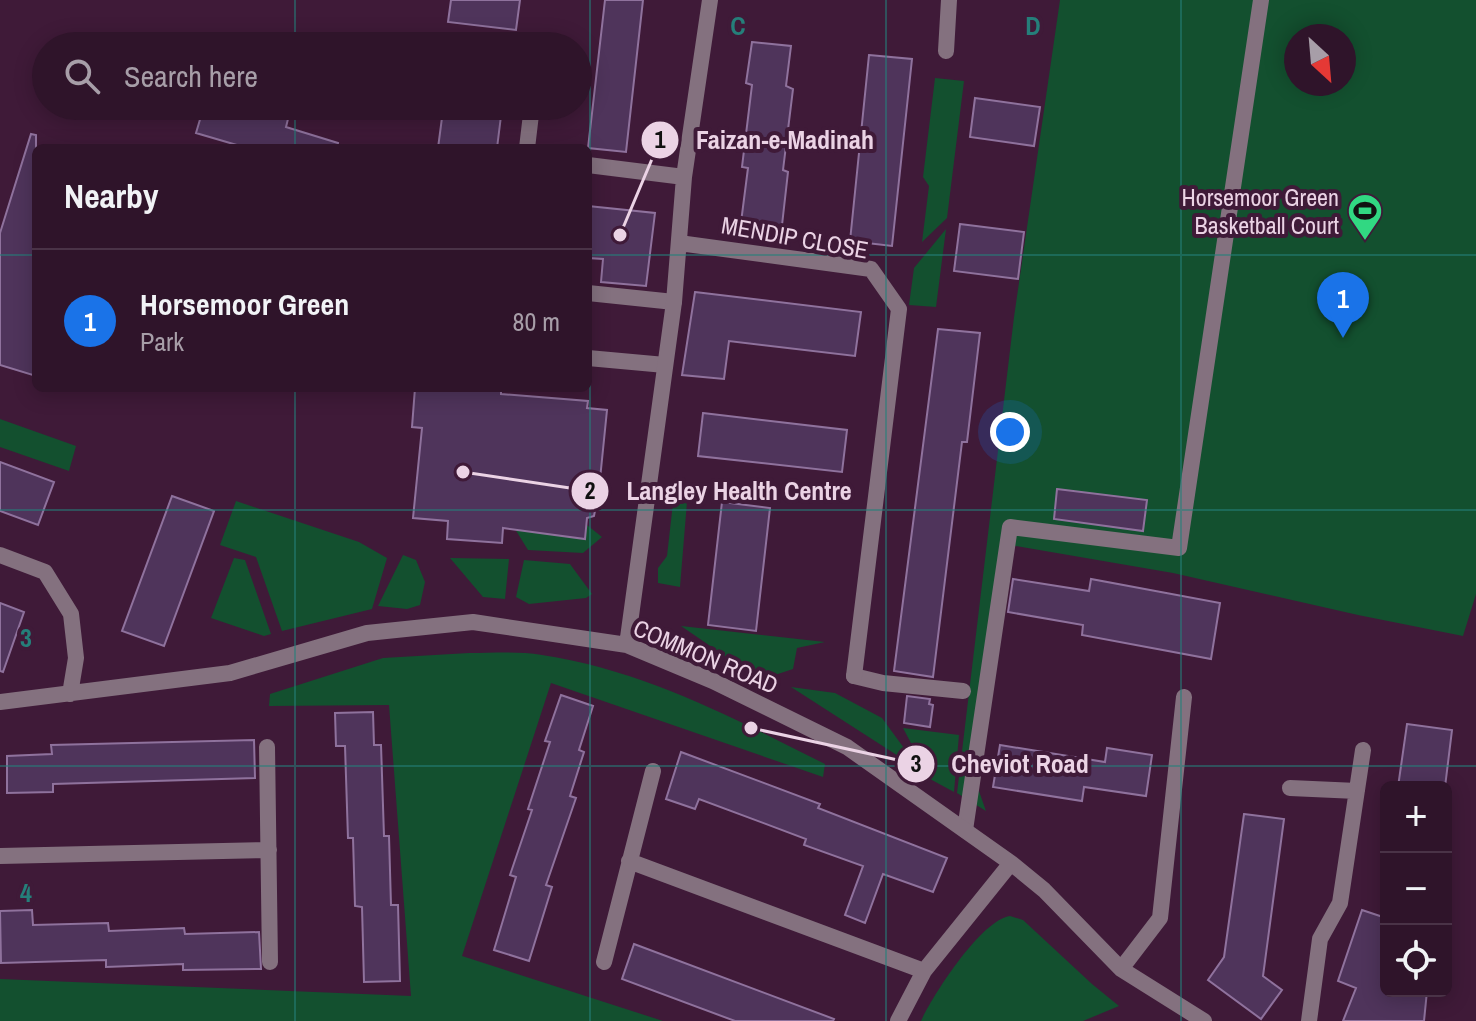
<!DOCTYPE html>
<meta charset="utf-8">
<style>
:root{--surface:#2f142a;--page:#371d32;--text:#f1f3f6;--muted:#a79ea8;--line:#4a3347;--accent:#1a73e8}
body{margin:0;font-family:"Archivo Narrow",sans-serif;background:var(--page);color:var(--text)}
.controls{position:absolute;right:24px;bottom:24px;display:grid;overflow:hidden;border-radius:12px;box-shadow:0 4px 20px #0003}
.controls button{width:72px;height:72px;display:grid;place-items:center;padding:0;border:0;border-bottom:2px solid var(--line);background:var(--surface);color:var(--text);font:40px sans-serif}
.compass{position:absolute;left:1284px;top:24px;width:72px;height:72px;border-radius:50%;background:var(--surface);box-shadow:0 4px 20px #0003;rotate:154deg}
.you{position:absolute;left:1010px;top:432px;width:28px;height:28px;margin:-20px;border:6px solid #fff;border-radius:50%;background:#1a73e8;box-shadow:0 0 0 12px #1a73e833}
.badge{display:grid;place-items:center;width:52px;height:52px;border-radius:50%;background:var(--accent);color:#fff;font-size:26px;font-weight:700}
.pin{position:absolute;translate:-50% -66px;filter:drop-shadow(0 2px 4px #0008)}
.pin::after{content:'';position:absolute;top:42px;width:28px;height:24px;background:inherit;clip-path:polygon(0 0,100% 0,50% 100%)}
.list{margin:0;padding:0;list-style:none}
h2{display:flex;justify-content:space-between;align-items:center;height:104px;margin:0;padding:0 32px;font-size:34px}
h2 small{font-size:26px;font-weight:400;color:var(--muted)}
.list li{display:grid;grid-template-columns:52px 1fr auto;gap:24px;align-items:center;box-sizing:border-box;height:144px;padding:0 32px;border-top:2px solid var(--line)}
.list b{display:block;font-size:30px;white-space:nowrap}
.list p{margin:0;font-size:26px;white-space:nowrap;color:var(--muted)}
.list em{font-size:26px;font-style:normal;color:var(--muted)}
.icon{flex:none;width:44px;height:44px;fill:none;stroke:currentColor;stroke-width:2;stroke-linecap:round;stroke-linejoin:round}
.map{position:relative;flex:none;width:1476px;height:1021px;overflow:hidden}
.search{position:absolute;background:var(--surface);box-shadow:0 4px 20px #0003;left:32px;top:32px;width:560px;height:88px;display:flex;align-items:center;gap:20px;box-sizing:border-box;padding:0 28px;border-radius:44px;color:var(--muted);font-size:30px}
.panel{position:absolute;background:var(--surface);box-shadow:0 4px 20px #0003;left:32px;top:144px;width:560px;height:248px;border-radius:12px}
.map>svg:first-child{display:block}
</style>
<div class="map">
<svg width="1476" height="1021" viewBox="0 0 1476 1021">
<rect width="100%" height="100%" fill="#3f1a38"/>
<!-- green -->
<path fill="#13502f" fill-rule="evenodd" d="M1060,0H1476V594L1463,636L1358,615L1173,573L1016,546L1006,552L974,777L986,811L957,793L1014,317ZM1296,36H1344V84H1296Z
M935,78L964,81L947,218L922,242L929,186L923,177Z
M946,229L936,307L909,305L914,268Z
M0,419L76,446L69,471L0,447Z
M236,501L359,542L387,558L372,609L282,631L256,557L220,545Z
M687,502L680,587L658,583V568L667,556L673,503Z
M587,525L602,537L583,553L528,550L515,529L585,538Z
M403,555L416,560L425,582L420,605L407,609L378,606Z
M234,558L245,560L271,634L264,636L211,618Z
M450,558L509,559L505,599L483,597Z
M524,560L570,564L592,594L586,598L529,604L516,597Z
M681,626L825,642L797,648L793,669L760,680Z
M469,653C493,653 519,651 542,655C646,671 733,718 825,764L823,777L551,683L462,956L663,1021H0V979L411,996L389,705L269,706L270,694L383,658Z
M791,687L835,693L882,718L920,770Z
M903,728L959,735L954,792L930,779Z
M1010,916L1023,920L1092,984L1119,1006L1083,1021H921C933,995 981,920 1010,916Z"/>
<!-- building -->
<path fill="#4f345b" stroke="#8f729d" stroke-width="2" d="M451,0H520L516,30L448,22Z
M605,0H643L626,152L588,148Z
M752,42L791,46L786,86L793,89L783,170L788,172L781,234L740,230L748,168L742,167L752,85L746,83Z
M869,55L912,59L892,246L850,241Z
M975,98L1040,107L1034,146L970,137Z
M204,106H267L265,112L288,119L286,127L338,143L337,148H247L196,133Z
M443,110L501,116L497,148H438Z
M31,134L36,135V376L0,365V233Z
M588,206L655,213L646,286L601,282L603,259L588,258Z
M960,224L1024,232L1018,279L954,271Z
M695,292L861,312L855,356L729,341L724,379L682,375Z
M938,329L980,333L967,442H962L933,677L894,671Z
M415,388H501V394L588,401L587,408L607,410L599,489L594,516L587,518L585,539L503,528L502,543L447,539L448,521L413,518L422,428L412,427Z
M703,413L847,430L842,472L698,456Z
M0,462L54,482L38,525L0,511Z
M1057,489L1147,500L1143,531L1054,519Z
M172,496L214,511L164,646L122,631Z
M722,502L770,508L756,631L708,625Z
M1013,579L1089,591L1091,579L1220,603L1211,659L1082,635L1083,625L1008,612Z
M0,603L24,612L3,672L0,671Z
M561,695L593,706L579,750L584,752L570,796L576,798L546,885L552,887L529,961L494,950L516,877L510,875L532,810L528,809L550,742L545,741Z
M907,696L930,699L929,704L933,705L930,727L904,723Z
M373,712L374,745H381L384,836H389L391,905H398L400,981L364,982L362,907L355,906L353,838H348L345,746H336L335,713Z
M1407,724L1452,730L1445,787H1398Z
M254,740L255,778L53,784V792L7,793V756L52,754L51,745Z
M1000,745L1105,762L1107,748L1152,755L1146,796L1084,787L1082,801L993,787Z
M681,752L820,804L818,808L947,858L933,892L883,874L865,923L845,915L863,866L804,845L806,839L699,799L695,809L666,799Z
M1244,814L1284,819L1263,976L1282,990L1261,1019L1208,980L1224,957Z
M32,910L33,925L108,923L109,931L184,928L185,934L259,932L261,969L183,970V964L106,967V960L1,963L0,911Z
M1362,910L1386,918V991H1427L1424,1021H1343L1356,988L1338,981Z
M634,944L834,1019L833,1021H735L622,979Z"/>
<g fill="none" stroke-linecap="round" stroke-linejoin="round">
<!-- service -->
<path stroke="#84717f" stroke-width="16" d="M946,51L949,0
M588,293L674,302
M588,358L665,365
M854,676L883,683L963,691
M965,830L1010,527L1179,548L1261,0"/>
<!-- minor -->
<path stroke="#84717f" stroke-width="16" d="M527,148L532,106
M588,165L684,177
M679,243L871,269L899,309L854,676
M0,555L45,572L71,614L76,658L70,694
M627,645L674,302L684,177L710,0
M0,702L230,673L367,633L473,622L627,645L713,681L847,747L1011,863L1044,890L1121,969L1204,1021
M267,747L270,962
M1290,788L1357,791
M0,856L269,850
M629,861L924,971
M604,962L653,771
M1121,969L1160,918L1184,697
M898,1021L924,971L1011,863
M1309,1021L1320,939L1340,903L1363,750"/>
</g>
<!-- grid -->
<path fill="none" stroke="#257f7a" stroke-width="2" stroke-opacity="0.55" d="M295,0V46M590,0V1021M886,0V1021M1181,0V1021M295,106V148M0,255H36M588,255H1476M295,388V1021M0,510H1476M0,766H1476"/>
<!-- icons -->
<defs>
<symbol id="stadium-pin" viewBox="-11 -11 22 30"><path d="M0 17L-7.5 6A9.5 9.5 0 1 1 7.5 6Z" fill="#31d882" stroke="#3f1a38"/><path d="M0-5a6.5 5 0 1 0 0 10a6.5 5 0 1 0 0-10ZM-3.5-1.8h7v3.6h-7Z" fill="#111"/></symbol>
</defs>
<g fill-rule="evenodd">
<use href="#stadium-pin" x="1345" y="191" width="40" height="54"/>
</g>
<g text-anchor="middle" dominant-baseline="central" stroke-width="8" stroke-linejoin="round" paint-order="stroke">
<!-- poi labels -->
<g font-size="24" fill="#ebd3e5" stroke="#3f1a38" text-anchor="end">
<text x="1339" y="197">Horsemoor Green<tspan x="1339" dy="28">Basketball Court</tspan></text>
</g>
<!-- street labels -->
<g font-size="24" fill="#ebd3e5" stroke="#3f1a38">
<text transform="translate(795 237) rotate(10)">MENDIP CLOSE</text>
<text transform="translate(706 656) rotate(23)">COMMON ROAD</text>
</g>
</g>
<g font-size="26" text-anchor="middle" font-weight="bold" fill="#257f7a" stroke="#3f1a38" stroke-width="8" stroke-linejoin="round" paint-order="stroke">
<text x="738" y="35">C</text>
<text x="1033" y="35">D</text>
<text x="26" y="647">3</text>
<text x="26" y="902">4</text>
</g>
<!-- callouts -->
<path fill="none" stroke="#ebd3e5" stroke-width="3" d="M620 235L660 140M463 472L590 491M751 728L916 764"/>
<g fill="#ebd3e5" stroke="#3f1a38" stroke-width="3">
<circle cx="620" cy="235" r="8"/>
<circle cx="463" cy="472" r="8"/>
<circle cx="751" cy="728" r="8"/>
<circle cx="660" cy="140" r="20"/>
<circle cx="590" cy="491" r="20"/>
<circle cx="916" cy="764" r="20"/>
</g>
<g font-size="24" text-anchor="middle" font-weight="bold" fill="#111">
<text x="660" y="148">1</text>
<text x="590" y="499">2</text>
<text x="916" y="772">3</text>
</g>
<g font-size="26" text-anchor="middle" font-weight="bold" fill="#ebd3e5" stroke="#3f1a38" stroke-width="8" stroke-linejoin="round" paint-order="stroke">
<text x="785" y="149">Faizan-e-Madinah</text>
<text x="739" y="500">Langley Health Centre</text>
<text x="1020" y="773">Cheviot Road</text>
</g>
</svg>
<div class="controls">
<button>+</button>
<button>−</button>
<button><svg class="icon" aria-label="locate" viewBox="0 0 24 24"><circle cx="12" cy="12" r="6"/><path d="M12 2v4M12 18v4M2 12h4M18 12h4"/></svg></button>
</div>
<svg class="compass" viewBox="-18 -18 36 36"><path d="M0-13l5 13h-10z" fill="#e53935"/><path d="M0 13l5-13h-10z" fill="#a79ea8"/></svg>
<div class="you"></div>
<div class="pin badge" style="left:1343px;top:338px">1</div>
<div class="search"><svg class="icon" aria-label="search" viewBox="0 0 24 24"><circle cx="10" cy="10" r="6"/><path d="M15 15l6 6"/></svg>Search here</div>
<section class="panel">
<h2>Nearby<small></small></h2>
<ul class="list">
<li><span class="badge">1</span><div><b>Horsemoor Green</b><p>Park</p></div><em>80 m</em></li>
</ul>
</section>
</div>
